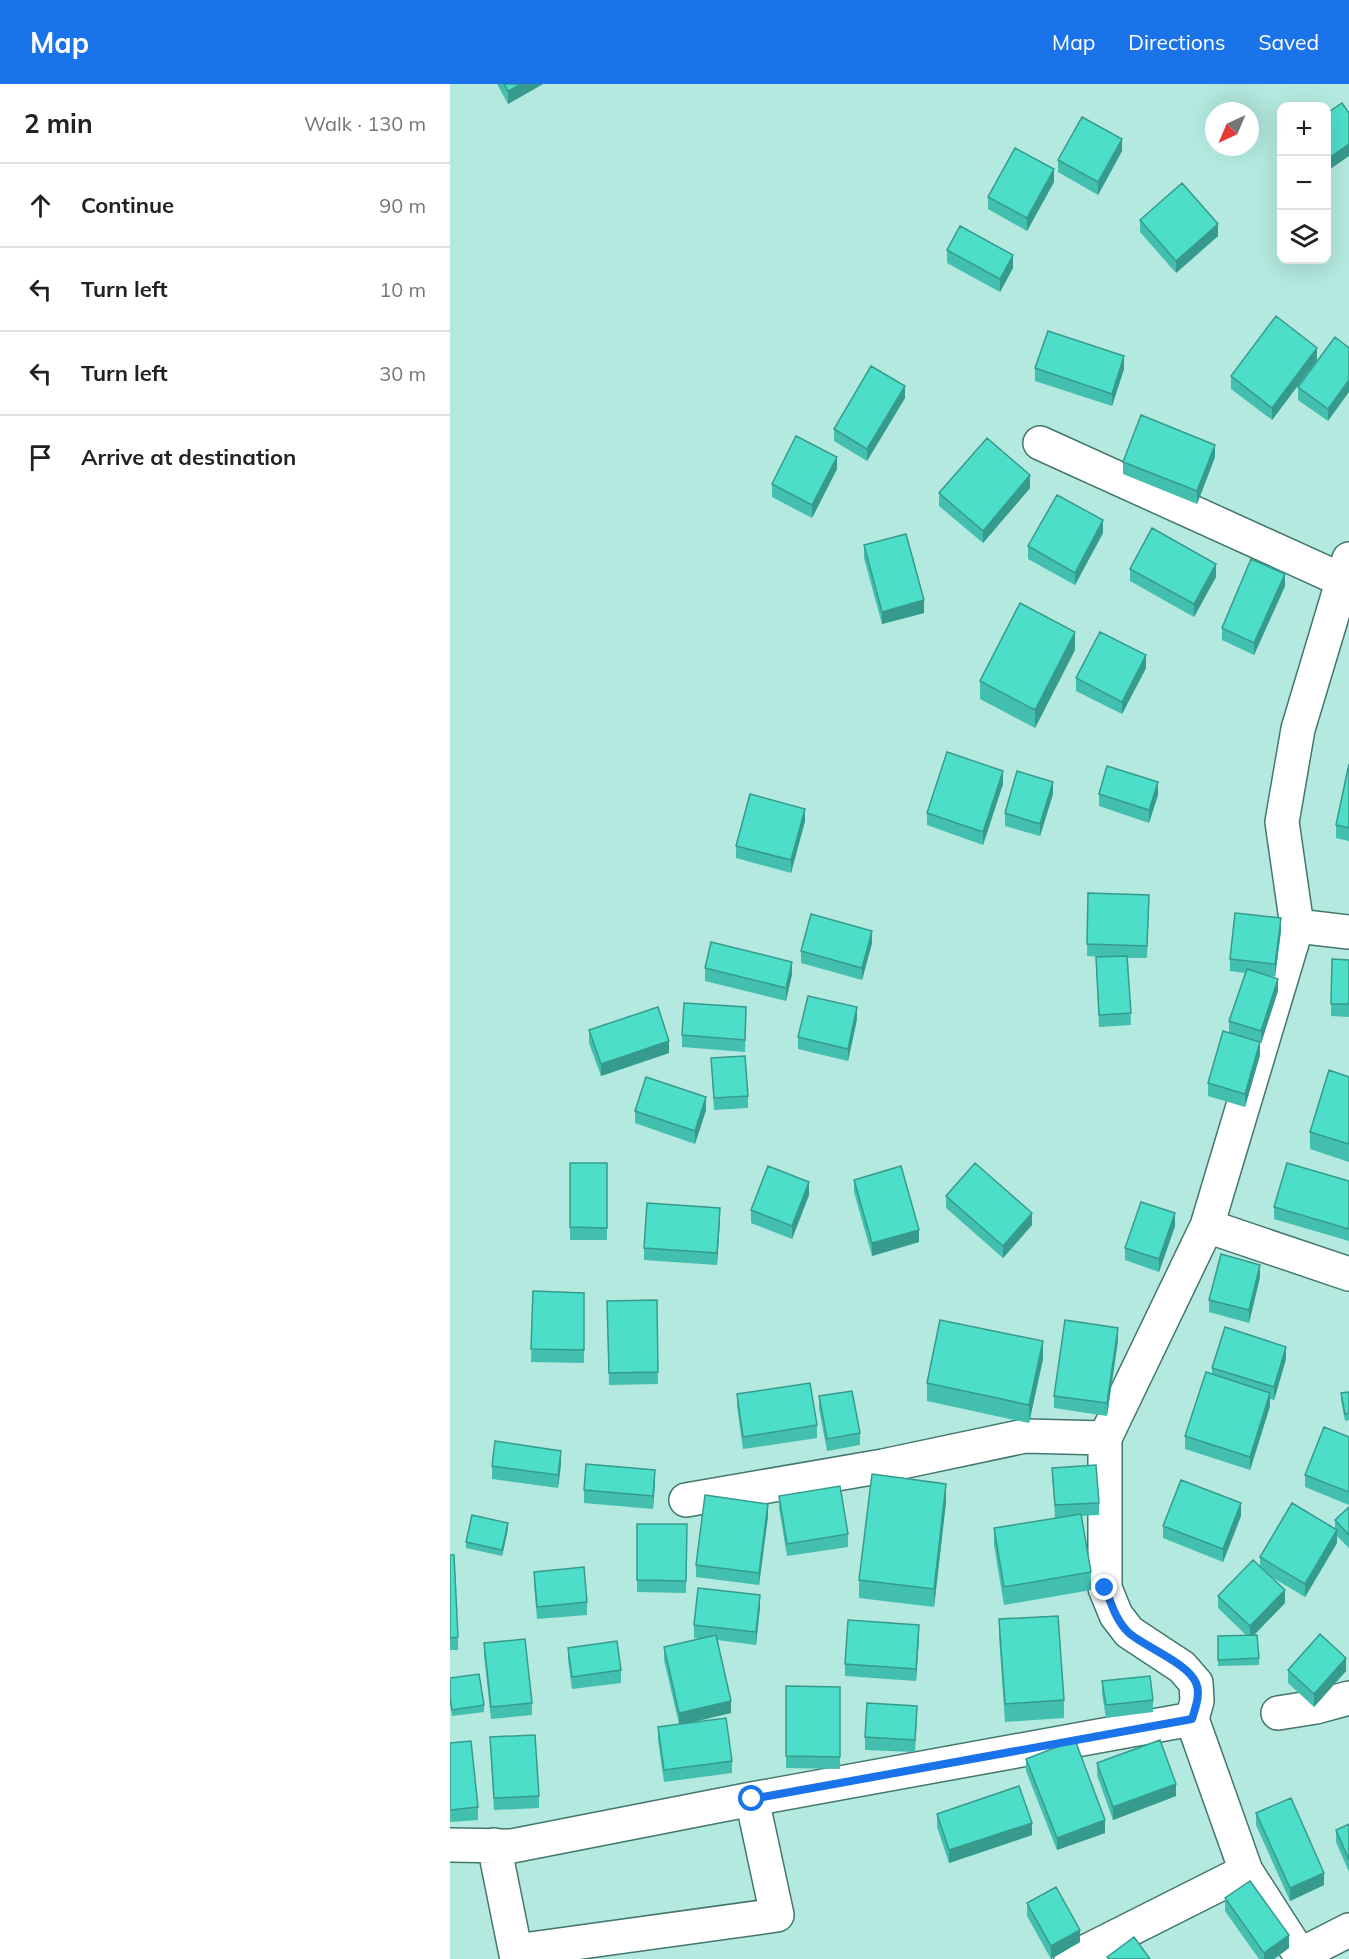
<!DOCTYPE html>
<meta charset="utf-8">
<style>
:root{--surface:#fff;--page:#f6f6f6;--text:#222;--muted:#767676;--line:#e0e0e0;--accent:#1a73e8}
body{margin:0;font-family:Mulish,sans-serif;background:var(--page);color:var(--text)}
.controls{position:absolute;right:18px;top:18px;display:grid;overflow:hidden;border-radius:12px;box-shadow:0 6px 24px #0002}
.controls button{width:54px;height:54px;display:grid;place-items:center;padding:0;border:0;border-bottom:2px solid var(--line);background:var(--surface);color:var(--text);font:30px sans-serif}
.compass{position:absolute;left:755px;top:18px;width:54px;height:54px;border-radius:50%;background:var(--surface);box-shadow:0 6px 24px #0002;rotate:224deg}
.stop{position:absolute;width:18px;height:18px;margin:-14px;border:4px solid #1a73e8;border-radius:50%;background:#fff}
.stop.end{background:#1a73e8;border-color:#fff;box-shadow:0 2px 6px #0008}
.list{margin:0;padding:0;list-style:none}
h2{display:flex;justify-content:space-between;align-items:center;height:78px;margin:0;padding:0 24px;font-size:26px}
h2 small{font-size:20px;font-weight:400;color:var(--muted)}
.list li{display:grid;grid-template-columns:39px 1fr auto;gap:18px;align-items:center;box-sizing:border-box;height:84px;padding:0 24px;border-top:2px solid var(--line)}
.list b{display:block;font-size:22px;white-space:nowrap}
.list em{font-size:20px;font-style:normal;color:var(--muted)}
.icon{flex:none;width:33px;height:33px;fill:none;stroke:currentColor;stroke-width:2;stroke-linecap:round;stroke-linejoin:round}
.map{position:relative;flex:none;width:899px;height:1875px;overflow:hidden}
header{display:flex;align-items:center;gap:36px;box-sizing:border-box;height:84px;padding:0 30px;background:var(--accent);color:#fff}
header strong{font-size:28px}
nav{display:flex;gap:33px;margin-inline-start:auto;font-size:21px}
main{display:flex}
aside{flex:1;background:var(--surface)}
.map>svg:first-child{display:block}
</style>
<header>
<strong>Map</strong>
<nav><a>Map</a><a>Directions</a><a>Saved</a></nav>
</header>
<main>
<aside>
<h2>2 min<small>Walk · 130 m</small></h2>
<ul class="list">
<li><svg class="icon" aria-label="ahead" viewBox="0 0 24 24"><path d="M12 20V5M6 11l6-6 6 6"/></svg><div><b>Continue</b></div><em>90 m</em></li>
<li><svg class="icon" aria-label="left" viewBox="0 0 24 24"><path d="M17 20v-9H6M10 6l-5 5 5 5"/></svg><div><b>Turn left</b></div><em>10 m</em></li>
<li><svg class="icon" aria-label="left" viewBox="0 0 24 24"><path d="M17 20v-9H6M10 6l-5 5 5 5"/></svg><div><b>Turn left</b></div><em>30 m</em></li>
<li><svg class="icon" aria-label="arrive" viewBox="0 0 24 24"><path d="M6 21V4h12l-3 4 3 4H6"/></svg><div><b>Arrive at destination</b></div></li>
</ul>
</aside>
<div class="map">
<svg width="899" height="1875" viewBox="0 0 899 1875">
<rect width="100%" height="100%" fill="#b3e9df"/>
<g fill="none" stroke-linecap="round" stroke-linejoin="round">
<defs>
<path id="minor" d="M590,359L892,496
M899,475L848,645L832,738L847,842L757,1142L655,1354V1504L666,1531L679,1548L732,1583L746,1599L747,1617L742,1635L796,1787L850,1871L899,1846
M847,842L899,848
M757,1142L899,1190
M236,1416L433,1382L575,1352L655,1354
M828,1629L866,1623L899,1614
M0,1761L62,1762L302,1715L742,1635
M44,1761L67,1875
M66,1867L327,1831L302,1715
M621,1875L796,1787"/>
</defs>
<!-- minor casing -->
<use href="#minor" stroke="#43776e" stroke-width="36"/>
<!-- minor -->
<use href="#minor" stroke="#fff" stroke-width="33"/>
</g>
<!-- wall -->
<path fill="#42bfae" d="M47,0H93L58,20Z
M672,67L648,111L608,88V76Z
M604,98L577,147L538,125V113Z
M690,136L768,152L726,189L690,148Z
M497,166L563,184L550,208L497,179Z
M885,253L878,337L848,316V303Z
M867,276L822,336L781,305V292Z
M585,284L674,285L662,322L585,297Z
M455,314L417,377L384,357V345Z
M765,373L747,420L673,390V378Z
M387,385L362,434L322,413V400Z
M580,404L533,459L489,422V409Z
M653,449L625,501L578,475V462Z
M414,461L474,529L432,540L414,474Z
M680,485L766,493L744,533L680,497Z
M835,502L804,571L772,556V544Z
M625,566L585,644L530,615V597Z
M696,584L672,630L626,607V594Z
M899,680V757L886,754V741Z
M553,700L533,761L477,741V729Z
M603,710L590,752L555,742V729Z
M649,710L708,711L699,739L649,722Z
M355,737L341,789L286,774V762Z
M638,809L699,811L697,874H678L681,941L649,943L646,873H652L637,872Z
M831,847L825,893L820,892L828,907L810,960V971L795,1023L758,1012V999L779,949V937L795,889L780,887V875Z
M422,859L412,896L351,879V867Z
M882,875L899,876V933L881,932Z
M255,884L342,890L336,917L255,897Z
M407,935L398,977L348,965V953Z
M296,936L295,968L232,963V951Z
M139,946L219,969L151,992L139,959Z
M261,974L298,1012V1024L264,1026Z
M899,993V1078L860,1065V1048Z
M256,1026L245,1060L185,1039V1027Z
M120,1079H157V1156H120Z
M404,1096L469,1158L422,1172L404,1108Z
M899,1097V1157L824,1135V1123Z
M359,1111L342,1155L301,1139V1126Z
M496,1112L582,1141L553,1174L496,1124Z
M270,1136L267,1181L194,1176V1164Z
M725,1142L709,1188L675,1176V1164Z
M810,1193L799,1239L759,1228V1216Z
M83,1207L134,1209V1279L81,1278Z
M207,1216L208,1300L159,1301L157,1217Z
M668,1256L657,1332L604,1324V1312Z
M593,1275L579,1339L477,1317V1299Z
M836,1275L824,1316L820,1315V1322L800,1386L735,1365V1352L762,1291V1284Z
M899,1308V1336L895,1337L891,1316V1309Z
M287,1310L367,1341V1354L293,1365L287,1322Z
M369,1312L410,1349V1361L377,1367L369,1325Z
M899,1353V1421L855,1403V1391Z
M111,1380L108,1404L42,1395V1382Z
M602,1384L649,1419V1431L631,1432L641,1488V1506L554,1521L544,1461V1444L605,1434Z
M205,1399L203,1425L134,1419V1406Z
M329,1412L398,1450V1463L337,1472L329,1424Z
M496,1418L484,1523L409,1514V1496Z
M899,1423V1464L887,1452V1459L855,1513L820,1492L835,1519L804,1551L809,1574V1581L768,1582V1552L796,1551L768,1524V1512L810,1482V1473L885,1445V1436Z
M318,1432L309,1501L246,1493V1481Z
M791,1432L773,1478L713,1454V1442Z
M187,1440H237L236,1509L187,1508Z
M58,1445L52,1472L16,1464V1458Z
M0,1471L8,1553V1566H0Z
M84,1488L137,1518V1531L87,1535L84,1500Z
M310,1523L306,1561L267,1556L281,1629L236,1640L282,1677V1689L214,1698L208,1656V1643L229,1640L214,1576V1563L252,1555L244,1554V1541Z
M549,1535L614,1616V1634L555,1638L549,1553Z
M469,1554L466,1597L395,1592V1580Z
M34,1559L82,1619V1631L41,1635L34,1571Z
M118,1564L171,1586V1599L122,1605L118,1576Z
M838,1586L896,1587L864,1623L838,1599Z
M0,1594L34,1621V1628L2,1632L0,1619Z
M652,1597L703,1616V1628L656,1634L652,1610Z
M336,1602L390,1603V1685L336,1684Z
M467,1634L465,1668L415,1666V1653Z
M40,1653L89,1712V1724L44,1726Z
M0,1659L28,1723V1736L0,1738Z
M576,1675L655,1749L607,1766L576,1687Z
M647,1679L726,1712L663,1736L647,1691Z
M806,1729L874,1801L840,1817L806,1741Z
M487,1730L582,1751L499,1779L487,1743Z
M899,1740V1788L886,1758V1746Z
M775,1814L839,1864L824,1875H809L775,1827Z
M577,1819L630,1858L601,1875L577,1832Z"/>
<!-- shaded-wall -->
<path fill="#369b8d" d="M71,0H93L58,20V7Z
M672,55V67L648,111V98Z
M899,60V72L876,88V76Z
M604,85V98L577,147V134Z
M768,140V152L726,189V177Z
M563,171V184L550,208V195Z
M867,264V276L822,336V324Z
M674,272V285L662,322V310Z
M899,296V308L878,337V325Z
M455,302V314L417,377V365Z
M765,361V373L747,420V407Z
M387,373V385L362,434V421Z
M580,391V404L533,459V447Z
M653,436V449L625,501V489Z
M766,480V493L744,533V520Z
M835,490V502L804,571V559Z
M474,516V529L432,540V528Z
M625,548V566L585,644V626Z
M696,571V584L672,630V618Z
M553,687V700L533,761V748Z
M603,698V710L590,752V740Z
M708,698V711L699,739V726Z
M355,725V737L341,789V776Z
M831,834V847L825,893V880Z
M422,847V859L412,896V884Z
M342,878V890L336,917V904Z
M828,895V907L811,960V947Z
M407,923V935L398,977V965Z
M219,957V969L151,992V980Z
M810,958V971L795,1023V1010Z
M256,1013V1026L245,1060V1047Z
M359,1098V1111L342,1155V1142Z
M270,1124V1136L267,1181V1169Z
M582,1129V1141L553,1174V1162Z
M725,1129V1142L709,1188V1175Z
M469,1146V1158L422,1172V1159Z
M810,1181V1193L799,1239V1226Z
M668,1244V1256L657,1332V1319Z
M593,1257V1275L579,1339V1321Z
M836,1263V1275L824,1316V1303Z
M820,1309V1322L800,1386V1373Z
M111,1367V1380L108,1404V1391Z
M205,1386V1399L203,1425V1412Z
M496,1400V1418L484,1523V1505Z
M791,1419V1432L773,1478V1465Z
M318,1420V1432L309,1501V1489Z
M58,1439V1445L52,1472V1466Z
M887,1446V1459L855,1513V1500Z
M835,1506V1519L800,1555V1542Z
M310,1511V1523L306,1561V1548Z
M469,1541V1554L466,1597V1585Z
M896,1574V1587L864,1623V1610Z
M281,1617V1629L229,1641V1629Z
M726,1700V1712L663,1736V1723Z
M655,1736V1749L607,1766V1754Z
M582,1739V1751L499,1779V1766Z
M874,1789V1801L840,1817V1804Z
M630,1846V1858L601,1875V1862Z
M839,1851V1864L824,1875H814V1869Z"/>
<!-- building -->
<path fill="#4ddeca" stroke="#369b8d" stroke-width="1.5" d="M54,0H71L58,7Z
M892,19L899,29V60L876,76V30Z
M632,33L672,55L648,98L608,76Z
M565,64L604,85L577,134L538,113Z
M732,99L768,140L726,177L690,136Z
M510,142L563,171L550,195L497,166Z
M826,232L867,264L822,324L781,292Z
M598,247L674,272L662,310L585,284Z
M885,253L899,264V296L878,325L848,303Z
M421,282L455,302L417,365L384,345Z
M691,331L765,361L747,407L673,378Z
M346,352L387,373L362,421L322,400Z
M537,354L580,391L533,447L489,409Z
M607,411L653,436L625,489L578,462Z
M702,444L766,480L744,520L680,485Z
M456,450L474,516L432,528L414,461Z
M801,475L835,490L804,559L772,544Z
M570,519L625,548L585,626L530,597Z
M650,548L696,571L672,618L626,594Z
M497,668L553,687L533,748L477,729Z
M899,680V744L886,741Z
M657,682L708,698L699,726L649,710Z
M567,687L603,698L590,740L555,729Z
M300,710L355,725L341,776L286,762Z
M638,809L699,811L697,862L637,860Z
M785,829L831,834L825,880L780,875Z
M361,830L422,847L412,884L351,867Z
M261,858L342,878L336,904L255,884Z
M677,872L681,929L649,931L646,873Z
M882,875L899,876V920H881Z
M797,885L828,895L811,947L779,937Z
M358,912L407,923L398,965L348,953Z
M234,919L296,923L295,956L232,951Z
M208,923L219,957L151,980L139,946Z
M773,947L810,958L795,1010L758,999Z
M295,972L298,1012L264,1014L261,974Z
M879,986L899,993V1060L860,1048Z
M196,993L256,1013L245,1047L185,1027Z
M120,1079H157V1144L120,1143Z
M525,1079L582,1129L553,1162L496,1112Z
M837,1079L899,1097V1145L824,1123Z
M318,1082L359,1098L342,1142L301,1126Z
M451,1082L469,1146L422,1159L404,1096Z
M691,1118L725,1129L709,1175L675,1164Z
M197,1119L270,1124L267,1169L194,1164Z
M771,1170L810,1181L799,1226L759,1216Z
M83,1207L134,1209V1266L81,1265Z
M207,1216L208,1288L159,1289L157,1217Z
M490,1236L593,1257L579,1321L477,1299Z
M615,1236L668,1244L657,1319L604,1312Z
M775,1243L836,1263L824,1303L762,1284Z
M756,1288L820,1309L800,1373L735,1352Z
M360,1299L367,1341L293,1353L287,1310Z
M402,1307L410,1349L377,1355L369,1312Z
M899,1308V1329L895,1330L891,1309Z
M874,1343L899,1353V1408L855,1391Z
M45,1357L111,1367L108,1391L42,1382Z
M136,1380L205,1386L203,1412L134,1406Z
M646,1381L649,1419L605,1421L602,1384Z
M422,1390L496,1400L484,1505L409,1496Z
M731,1396L791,1419L773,1465L713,1442Z
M390,1402L398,1450L337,1460L329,1412Z
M255,1411L318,1420L309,1489L246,1481Z
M842,1419L887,1446L855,1500L810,1473Z
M899,1423V1451L885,1436Z
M631,1430L641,1488L554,1503L544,1444Z
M22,1431L58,1439L52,1466L16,1458Z
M187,1440H237L236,1497L187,1496Z
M0,1471H4L8,1553L0,1554Z
M803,1476L835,1506L800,1542L768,1512Z
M134,1483L137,1518L87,1523L84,1488Z
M248,1504L310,1511L306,1548L244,1541Z
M608,1532L614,1616L555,1620L549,1535Z
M398,1536L469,1541L466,1585L395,1580Z
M870,1550L896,1574L864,1610L838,1586Z
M266,1551L281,1617L229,1629L214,1563Z
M807,1551L809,1574L768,1576V1552Z
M75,1555L82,1619L41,1623L34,1559Z
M167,1557L171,1586L122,1593L118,1564Z
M29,1590L34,1621L2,1626L0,1613V1594Z
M700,1592L703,1616L656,1621L652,1597Z
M336,1602L390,1603V1673L336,1672Z
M417,1619L467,1622L465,1656L415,1653Z
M276,1634L282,1677L214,1686L208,1643Z
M85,1651L89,1712L44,1714L40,1653Z
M625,1656L655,1736L607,1754L576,1675Z
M710,1656L726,1700L663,1723L647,1679Z
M21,1657L28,1723L0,1726V1659Z
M569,1702L582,1739L499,1766L487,1730Z
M841,1714L874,1789L840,1804L806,1729Z
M899,1740V1776L886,1746Z
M800,1797L839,1851L814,1869L775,1814Z
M606,1803L630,1846L601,1862L577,1819Z
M684,1853L700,1875H659L657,1873Z"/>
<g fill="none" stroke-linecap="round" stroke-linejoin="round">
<!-- route -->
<path stroke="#1a73e8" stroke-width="8" d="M302,1715L742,1635C745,1625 751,1610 746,1599C738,1579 695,1563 679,1549C666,1537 661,1519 655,1504"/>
</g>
</svg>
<div class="controls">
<button>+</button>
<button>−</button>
<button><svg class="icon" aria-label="layers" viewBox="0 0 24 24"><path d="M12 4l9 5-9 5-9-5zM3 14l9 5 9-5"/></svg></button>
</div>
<svg class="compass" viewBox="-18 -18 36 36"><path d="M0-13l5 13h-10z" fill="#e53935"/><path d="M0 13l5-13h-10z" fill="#767676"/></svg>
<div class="stop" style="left:302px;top:1715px"></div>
<div class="stop end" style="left:655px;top:1504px"></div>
</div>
</main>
